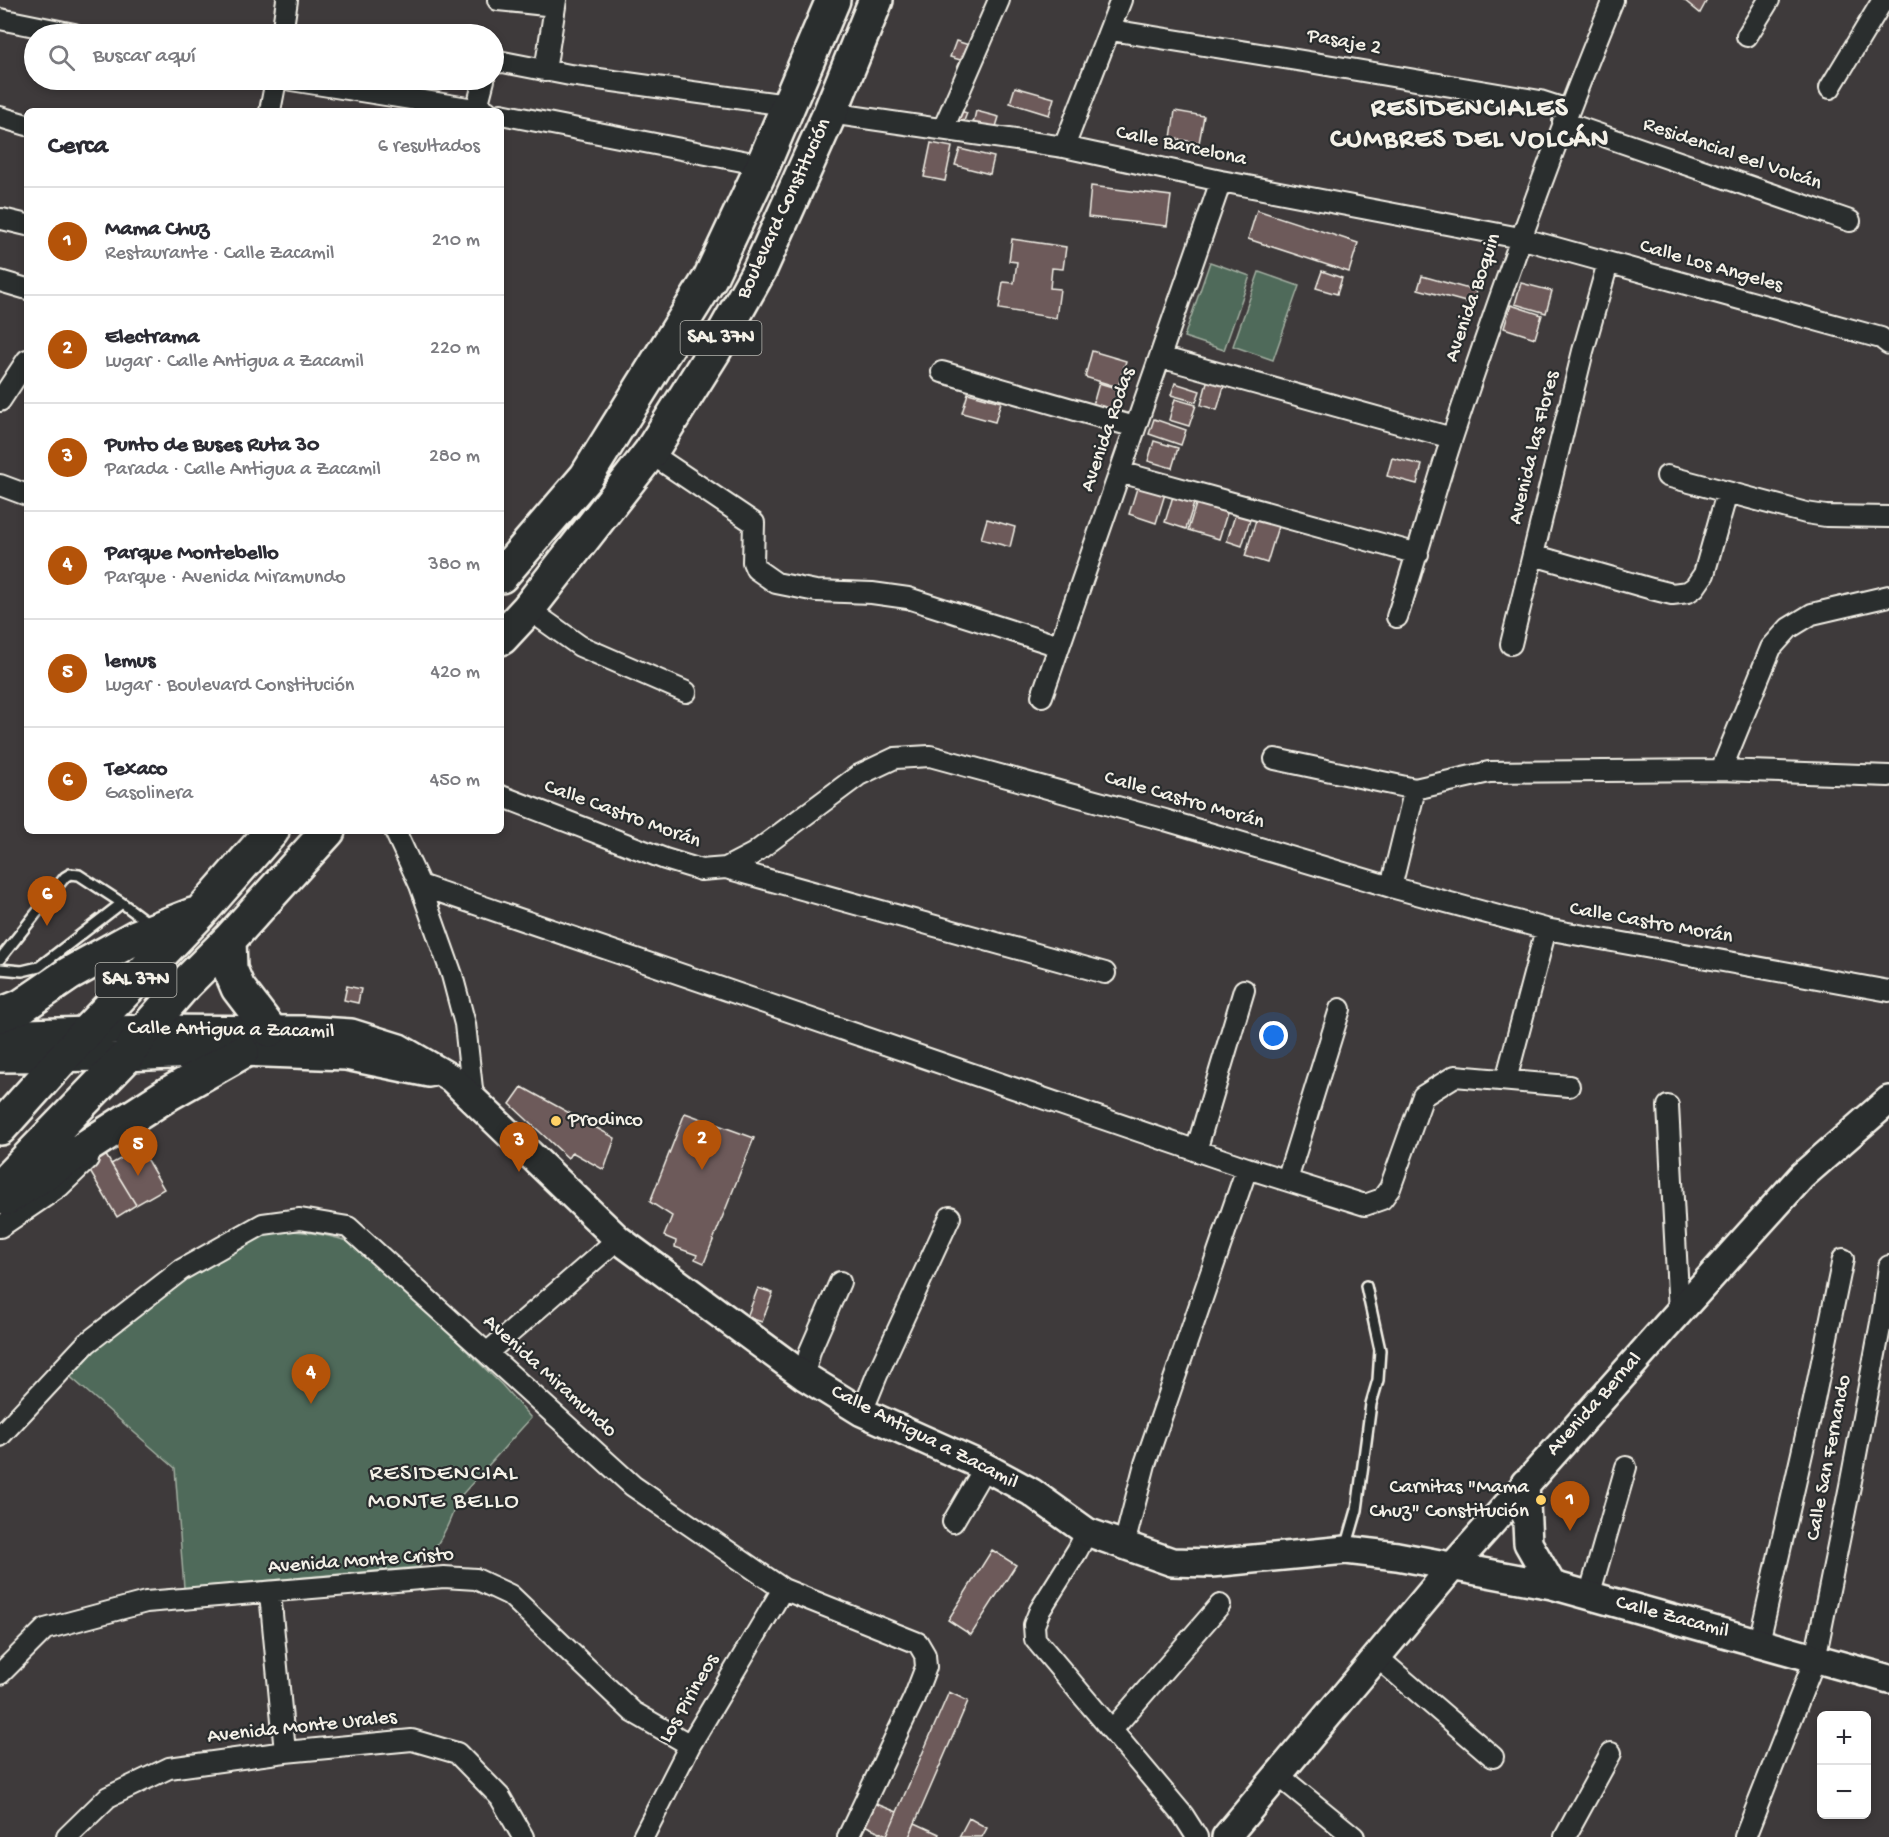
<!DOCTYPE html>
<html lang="es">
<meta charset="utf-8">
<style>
:root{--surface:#fff;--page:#f2f2f3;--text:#2b2b33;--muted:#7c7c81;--line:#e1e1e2;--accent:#b45309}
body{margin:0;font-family:"Gochi Hand",sans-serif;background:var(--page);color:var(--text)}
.controls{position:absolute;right:18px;bottom:18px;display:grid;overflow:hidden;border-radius:9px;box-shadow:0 3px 9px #0003}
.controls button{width:54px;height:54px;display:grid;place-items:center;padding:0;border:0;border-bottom:2px solid var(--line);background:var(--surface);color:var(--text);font:30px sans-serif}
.you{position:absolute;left:1274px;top:1036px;width:21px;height:21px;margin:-15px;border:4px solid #fff;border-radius:50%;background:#1a73e8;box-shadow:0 0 0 9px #1a73e833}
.badge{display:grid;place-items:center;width:39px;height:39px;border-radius:50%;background:var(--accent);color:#fff;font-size:20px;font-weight:700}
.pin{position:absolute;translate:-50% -50px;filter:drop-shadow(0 2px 3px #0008)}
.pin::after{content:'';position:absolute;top:32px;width:21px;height:18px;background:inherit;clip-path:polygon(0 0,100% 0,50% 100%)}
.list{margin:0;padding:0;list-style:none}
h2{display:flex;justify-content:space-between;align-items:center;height:78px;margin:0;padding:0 24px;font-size:26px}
h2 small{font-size:20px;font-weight:400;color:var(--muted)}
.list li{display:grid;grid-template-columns:39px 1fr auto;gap:18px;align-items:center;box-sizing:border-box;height:108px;padding:0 24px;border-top:2px solid var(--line)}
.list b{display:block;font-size:22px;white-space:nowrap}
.list p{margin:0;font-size:20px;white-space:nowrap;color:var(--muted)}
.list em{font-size:20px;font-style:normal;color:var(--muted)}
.icon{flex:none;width:33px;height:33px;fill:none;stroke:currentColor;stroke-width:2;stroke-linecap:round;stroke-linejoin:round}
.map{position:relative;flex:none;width:1889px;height:1837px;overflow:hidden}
.search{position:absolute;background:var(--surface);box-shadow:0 3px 9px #0003;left:24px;top:24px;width:480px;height:66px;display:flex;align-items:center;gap:15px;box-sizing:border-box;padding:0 21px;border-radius:33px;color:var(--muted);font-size:22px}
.panel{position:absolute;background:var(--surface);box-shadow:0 3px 9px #0003;left:24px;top:108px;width:480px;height:726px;border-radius:9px}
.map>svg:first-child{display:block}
</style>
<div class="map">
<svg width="1889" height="1837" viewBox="0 0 1889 1837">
<rect width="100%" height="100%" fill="#3e3a3b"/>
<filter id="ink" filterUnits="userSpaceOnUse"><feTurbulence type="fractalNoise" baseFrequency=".0167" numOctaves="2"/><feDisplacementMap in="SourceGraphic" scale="12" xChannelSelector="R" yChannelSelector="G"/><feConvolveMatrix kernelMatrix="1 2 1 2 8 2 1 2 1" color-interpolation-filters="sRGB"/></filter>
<g filter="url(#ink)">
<!-- green -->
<path fill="#506b5a" stroke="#a2aea1" stroke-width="1.5" d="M1210,262L1250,276L1224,350L1184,337Z
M1259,272L1299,286L1273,360L1233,346Z
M270,1230C300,1231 331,1233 359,1246L502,1385L531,1418L457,1500C450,1524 437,1550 419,1567L184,1588L175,1468L66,1373L133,1315L217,1259Z"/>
<!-- building -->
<path fill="#6d5a5a" stroke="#f4f1e8" stroke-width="1.5" d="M1684,0H1707L1700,13Z
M956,41L969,45L964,61L950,57Z
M1015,87L1054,98L1049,115L1010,103Z
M957,110L967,113L962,126L952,123Z
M976,111L999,117L995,130L973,124Z
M1175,111L1204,116L1199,143L1171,138Z
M931,143L952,147L945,181L924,177Z
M960,149L994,157L990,174L955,165Z
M1091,186L1171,196L1167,226L1088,217Z
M1257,210L1358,243L1349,272L1248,239Z
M1012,239L1066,247L1063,269L1052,268L1050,288L1060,289L1056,318L999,309L1003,282L1014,283L1017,262L1009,261Z
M1322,271L1342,278L1337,294L1316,288Z
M1422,276L1476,291L1473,304L1418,289Z
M1521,283L1552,291L1546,313L1515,304Z
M1511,305L1542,315L1535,338L1504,328Z
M1092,351L1126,361L1118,387L1085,377Z
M1208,378L1225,383L1217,410L1201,405Z
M1099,383L1119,389L1112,414L1092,408Z
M1175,383L1200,391L1196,402L1171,395Z
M968,393L1001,402L995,422L962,413Z
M1175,399L1196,405L1189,426L1169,420Z
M1154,419L1186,430L1181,445L1149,434Z
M1154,441L1178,448L1172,468L1148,461Z
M1392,458L1422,465L1417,484L1387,476Z
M1138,485L1165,494L1156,523L1129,514Z
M1174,493L1195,500L1186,529L1165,522Z
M1197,501L1228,510L1219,539L1188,530Z
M1237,509L1252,513L1242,546L1227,541Z
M1257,517L1279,523L1267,563L1245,556Z
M987,519L1015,527L1010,547L981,539Z
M347,986L361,989L358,1003L344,1000Z
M522,1087L615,1138L604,1170L572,1152L568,1158L510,1104Z
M685,1113L754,1138L704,1263L695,1259L697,1255L675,1247L676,1241L664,1236L672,1216L650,1202Z
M140,1148L164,1189L136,1205L111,1164Z
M104,1152L136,1205L117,1217L85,1163Z
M758,1288L773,1293L762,1322L747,1317Z
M992,1550L1016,1565L971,1635L948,1620Z
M949,1692L968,1701L909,1837H892L887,1835Z
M874,1803L897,1812L887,1835L864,1825Z
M969,1818L987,1828L982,1837H959Z
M915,1823L939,1834L938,1837H909Z
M880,1832L887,1835L892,1837H878Z"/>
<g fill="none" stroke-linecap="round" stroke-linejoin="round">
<defs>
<path id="lane" d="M0,959L65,877L70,874L79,875L122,903
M0,969L22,971L39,967L122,903L150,924
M1346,1548L1357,1510L1371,1404L1378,1380L1380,1350L1366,1286"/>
<path id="street" d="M498,0L555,6
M0,19L74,34
M1111,30L1309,62L1540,101L1568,110
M282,34L287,0
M1747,36L1769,0
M494,63L503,62L570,75L787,105
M545,71L556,0
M291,80L487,111
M1830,88L1883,0
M270,111L276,80
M476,111L484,80
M830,113L1064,147L1221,181L1520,238L1881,338L1889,344
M501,114L763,165
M0,117L27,125
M1563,122L1850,221
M943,129L999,0
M1064,147L1121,0
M2,219L27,225
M0,281L27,289
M1160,357L1452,438
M942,372L1135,427
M0,401L27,360
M650,453L754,523L753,562L756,569L776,583L816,591L872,593L908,598L1059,646
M1120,472L1418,554
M1667,476L1806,513L1826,516L1889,517
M0,485L27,495
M1533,555L1652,589L1672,594L1688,592L1695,587L1704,574L1727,493
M528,609L580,646L686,692
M1397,617C1417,557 1433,495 1453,435C1502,288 1554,143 1613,0
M1511,644L1583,351L1608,263
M1042,696L1221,181
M1275,759L1415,789L1489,772L1721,770L1889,776
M1721,770L1771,648L1789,628L1812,614L1889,596
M501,796L665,859L701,870L726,868L753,854L859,775L895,758L930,756L1165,820L1391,887L1546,929L1889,991
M395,831L420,885L452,975L465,1024L473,1098
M726,868L1105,973
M420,885L1247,1168L1365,1205L1382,1199L1390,1188L1423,1096L1455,1076L1569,1086
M1391,887L1415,789
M1506,1080L1546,929
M1668,1106L1679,1312
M1196,1151L1244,990
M1287,1180L1340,1009
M0,1227L59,1187L88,1159
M488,1352L618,1239
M804,1376L810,1351L840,1282
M862,1412L877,1375L950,1217
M0,1436L87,1343L181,1270L263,1224L300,1219L348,1227L633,1486L783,1589L918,1643L925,1655L926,1667L914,1698L848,1837
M953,1522L985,1467
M1087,1532L1077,1551L1040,1610L1034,1625L1035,1639L1183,1815L1197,1837
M1124,1545L1145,1464L1247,1168
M270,1593L285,1752
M1589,1596L1626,1467
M1759,1642L1813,1405L1843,1259
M1377,1657L1493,1757
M0,1674L45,1629L146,1602L444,1577L476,1579L510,1595L633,1712L690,1745
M1112,1730L1220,1605
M1278,1775L1354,1837
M67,1837L108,1797L169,1768L285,1752L412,1740L457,1753L500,1797L523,1837
M643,1837L690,1745L783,1589
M1565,1837L1611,1753
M1745,1837L1815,1659L1850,1486L1883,1312L1889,1266"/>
<path id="secondary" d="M0,1034L146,1029L305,1030L351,1033L399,1048L451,1078L618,1239L804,1376L862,1412L985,1467L1031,1492L1087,1532L1172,1562L1211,1563L1346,1550L1397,1556L1552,1585L1889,1679
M0,1058L126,1057L242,1052L346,1056L429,1073
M1525,1483L1528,1543L1552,1585
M1226,1837L1453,1566L1679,1312L1802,1176L1889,1100"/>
<path id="highway" d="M501,576L586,477L710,278L763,165L833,0
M501,638L528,609L650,453L714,351L760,269L830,113L876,0
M229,940L230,969L238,988L270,1030
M0,1015L22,1006L69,974L136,937L193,915
M0,1128L88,1030L200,913L272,831
M0,1187L126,1057L146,1029L186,983L229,940L328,831
M7,1198L168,1094L242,1052"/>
</defs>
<!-- lane casing -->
<use href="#lane" stroke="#f4f1e8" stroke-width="14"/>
<!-- street casing -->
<use href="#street" stroke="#f4f1e8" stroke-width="24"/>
<!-- secondary casing -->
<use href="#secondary" stroke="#f4f1e8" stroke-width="32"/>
<!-- highway casing -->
<use href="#highway" stroke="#f4f1e8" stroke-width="38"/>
<!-- lane -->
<use href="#lane" stroke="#2a2d2e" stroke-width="9"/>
<!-- street -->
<use href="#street" stroke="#2a2d2e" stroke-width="20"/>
<!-- secondary -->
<use href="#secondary" stroke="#2a2d2e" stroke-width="27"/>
<!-- highway -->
<use href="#highway" stroke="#2a2d2e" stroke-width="33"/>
</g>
</g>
<!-- markers -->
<g fill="#ffd166" stroke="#2a2d2e" stroke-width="2">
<circle cx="556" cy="1121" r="6"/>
<circle cx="1541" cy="1500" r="6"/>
</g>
<g text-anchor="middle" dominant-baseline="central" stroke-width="4.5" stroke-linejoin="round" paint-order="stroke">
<!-- shield labels -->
<g fill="#2a2d2e" stroke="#b7b6b0" stroke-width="1.5">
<rect x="680.5" y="321" width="81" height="34" rx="4.5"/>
<rect x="95.5" y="963" width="81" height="34" rx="4.5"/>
</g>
<g font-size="20" font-weight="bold" fill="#f4f1e8">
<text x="721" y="338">SAL 37N</text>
<text x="136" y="980">SAL 37N</text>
</g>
<!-- street labels -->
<g font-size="21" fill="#f4f1e8" stroke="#2a2d2e">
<text transform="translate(1344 43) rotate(10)">Pasaje 2</text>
<text transform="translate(1181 147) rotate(12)">Calle Barcelona</text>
<text transform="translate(1732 155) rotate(19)">Residencial eel Volcán</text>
<text transform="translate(785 209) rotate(-65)">Boulevard Constitución</text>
<text transform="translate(1711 267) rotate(16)">Calle Los Angeles</text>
<text transform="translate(1474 298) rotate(-71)">Avenida Boquin</text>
<text transform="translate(1109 430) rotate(-71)">Avenida Rodas</text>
<text transform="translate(1535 448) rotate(-76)">Avenida las Flores</text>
<text transform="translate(1184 801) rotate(16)">Calle Castro Morán</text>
<text transform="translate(622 815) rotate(20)">Calle Castro Morán</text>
<text transform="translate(1651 924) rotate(10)">Calle Castro Morán</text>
<text transform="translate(231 1031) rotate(1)">Calle Antigua a Zacamil</text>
<text transform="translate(549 1377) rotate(42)">Avenida Miramundo</text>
<text transform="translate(1595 1405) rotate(-48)">Avenida Bernal</text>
<text transform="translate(924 1438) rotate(27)">Calle Antigua a Zacamil</text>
<text transform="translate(1830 1458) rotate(-79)">Calle San Fernando</text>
<text transform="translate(361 1562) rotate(-4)">Avenida Monte Cristo</text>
<text transform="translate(1672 1618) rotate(15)">Calle Zacamil</text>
<text transform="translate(690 1699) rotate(-60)">Los Pirineos</text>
<text transform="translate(302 1728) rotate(-6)">Avenida Monte Urales</text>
</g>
<!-- poi labels -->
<g font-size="21" fill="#f4f1e8" stroke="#2a2d2e" text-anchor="start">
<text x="568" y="1121">Prodinco</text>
<text x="1529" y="1488" text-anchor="end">Carnitas "Mama<tspan x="1529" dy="24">Chuz" Constitución</tspan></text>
</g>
<!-- quarter labels -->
<g font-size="24" letter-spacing="1.5" fill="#f4f1e8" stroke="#2a2d2e">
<text x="444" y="1474">RESIDENCIAL<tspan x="444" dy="28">MONTE BELLO</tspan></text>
</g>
<!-- district labels -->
<g font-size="27" font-weight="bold" letter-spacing="1.5" fill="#f4f1e8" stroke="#2a2d2e">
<text x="1470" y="110">RESIDENCIALES<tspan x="1470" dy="31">CUMBRES DEL VOLCÁN</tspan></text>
</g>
</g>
</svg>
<div class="controls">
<button>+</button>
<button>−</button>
</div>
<div class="you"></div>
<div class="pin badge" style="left:1570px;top:1531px">1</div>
<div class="pin badge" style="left:702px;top:1170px">2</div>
<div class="pin badge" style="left:519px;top:1172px">3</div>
<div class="pin badge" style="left:311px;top:1404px">4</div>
<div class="pin badge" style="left:138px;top:1176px">5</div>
<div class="pin badge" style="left:47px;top:926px">6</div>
<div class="search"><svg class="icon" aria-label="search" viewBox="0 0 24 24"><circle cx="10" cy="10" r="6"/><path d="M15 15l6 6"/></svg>Buscar aquí</div>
<section class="panel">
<h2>Cerca<small>6 resultados</small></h2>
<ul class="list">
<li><span class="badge">1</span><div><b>Mama Chuz</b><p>Restaurante · Calle Zacamil</p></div><em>210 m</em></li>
<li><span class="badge">2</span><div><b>Electrama</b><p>Lugar · Calle Antigua a Zacamil</p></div><em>220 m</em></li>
<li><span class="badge">3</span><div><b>Punto de Buses Ruta 30</b><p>Parada · Calle Antigua a Zacamil</p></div><em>280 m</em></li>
<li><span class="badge">4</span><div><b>Parque Montebello</b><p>Parque · Avenida Miramundo</p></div><em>380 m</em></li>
<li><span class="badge">5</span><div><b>lemus</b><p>Lugar · Boulevard Constitución</p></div><em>420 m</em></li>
<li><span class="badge">6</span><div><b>Texaco</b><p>Gasolinera</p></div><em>450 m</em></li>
</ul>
</section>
</div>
